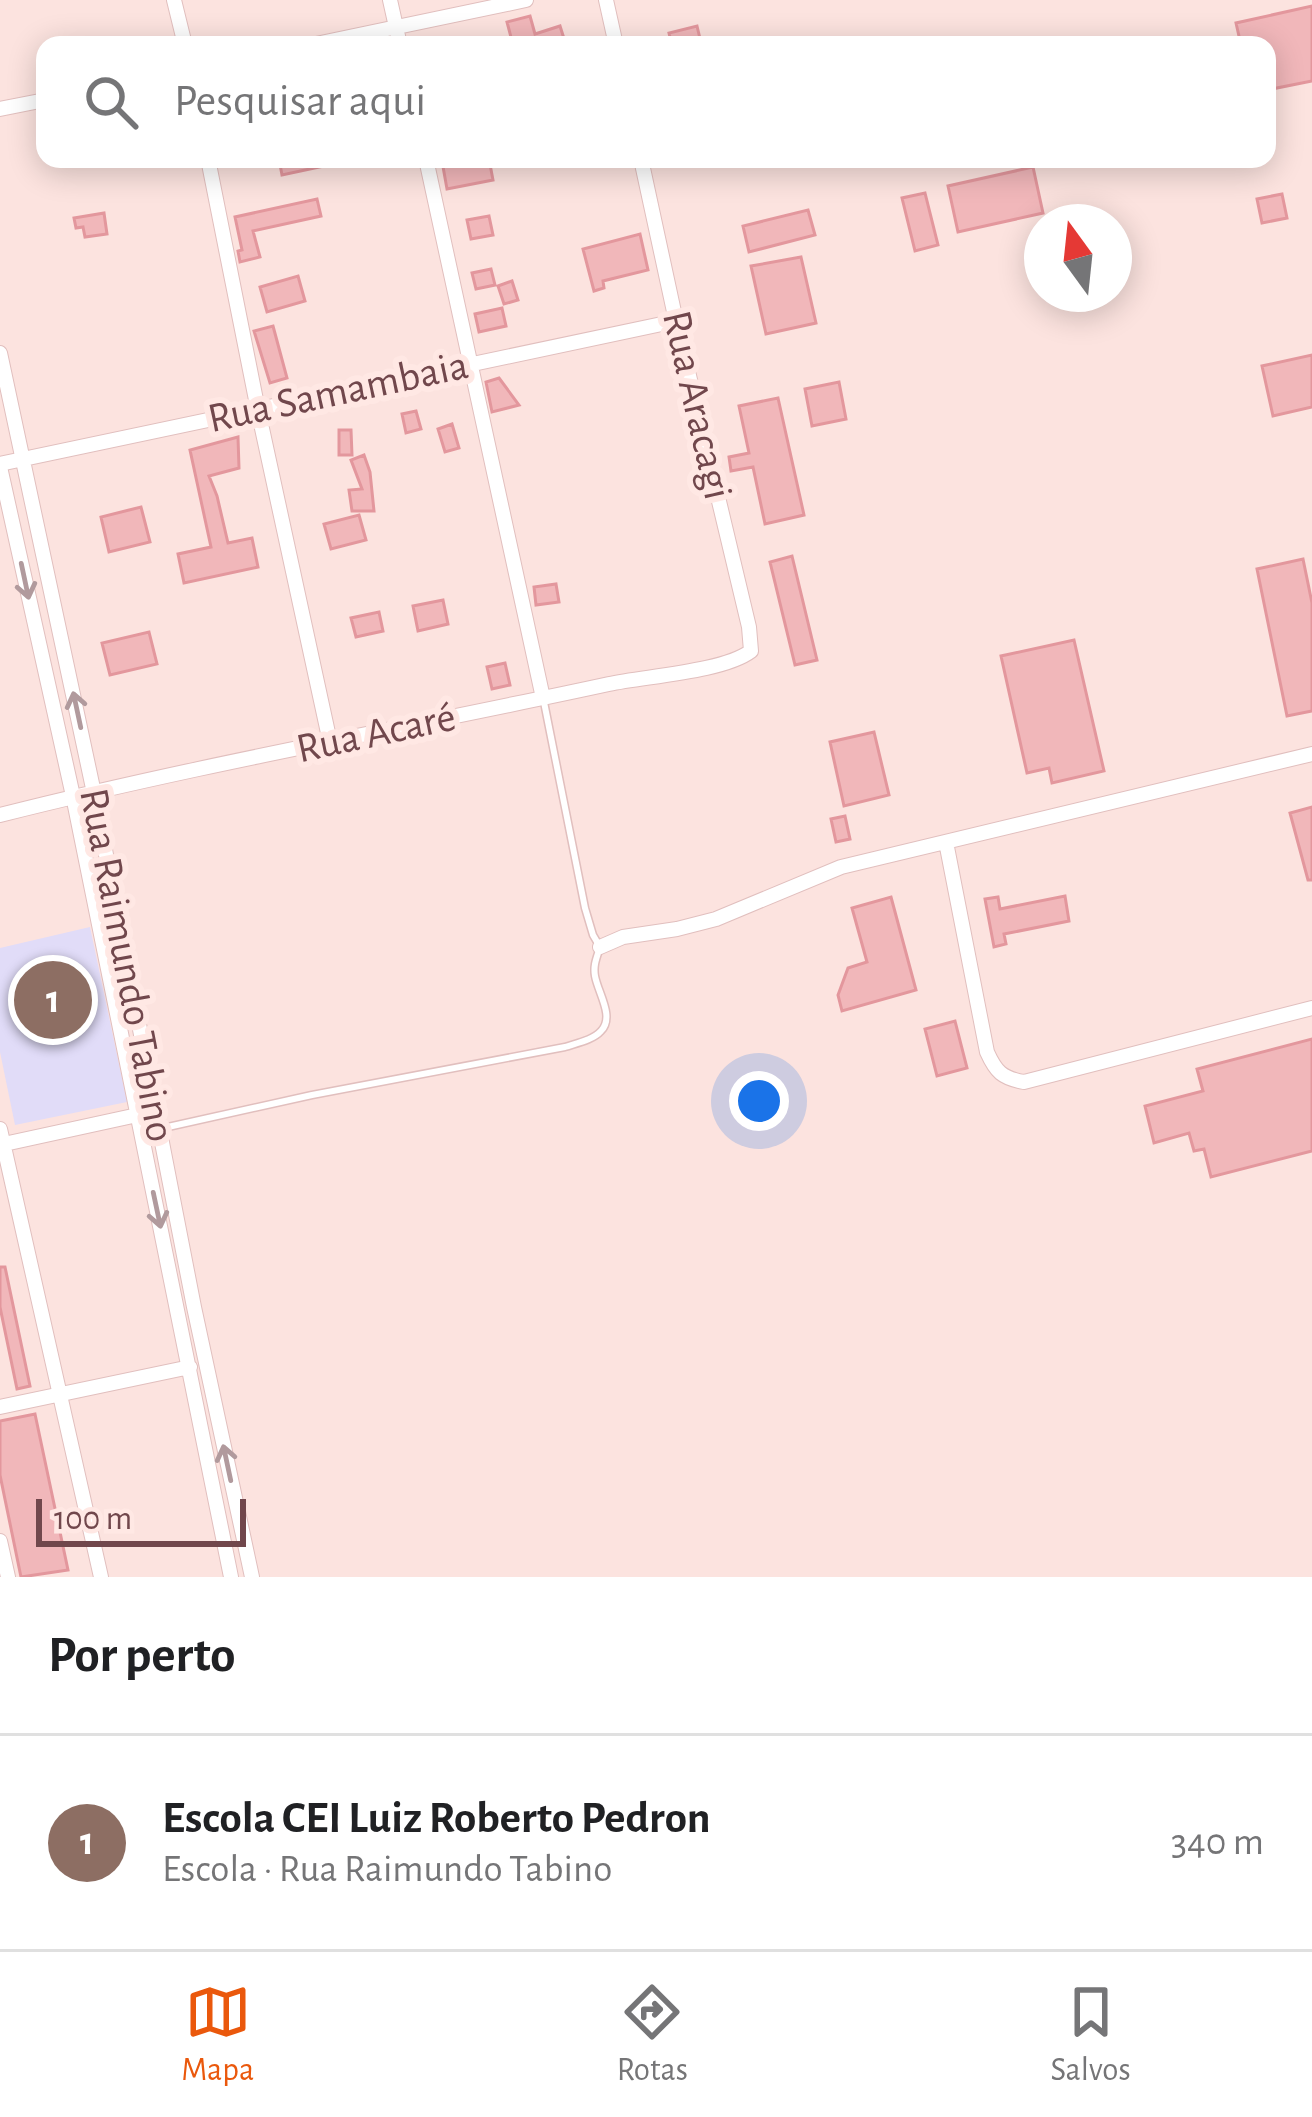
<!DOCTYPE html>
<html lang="pt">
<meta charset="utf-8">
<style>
:root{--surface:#fff;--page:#f2f2f2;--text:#202124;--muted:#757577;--line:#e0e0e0;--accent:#ea580c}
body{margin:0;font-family:"Alegreya Sans",sans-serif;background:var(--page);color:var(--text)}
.compass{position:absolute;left:1024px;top:204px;width:108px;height:108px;border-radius:50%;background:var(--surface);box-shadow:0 6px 30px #0003;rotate:345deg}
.scale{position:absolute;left:36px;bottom:30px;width:210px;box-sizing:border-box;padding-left:12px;border:6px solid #71474c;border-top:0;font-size:33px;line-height:42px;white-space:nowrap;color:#71474c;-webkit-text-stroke:9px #ffe8e4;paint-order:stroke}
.you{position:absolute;left:759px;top:1101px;width:42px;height:42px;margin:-30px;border:9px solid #fff;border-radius:50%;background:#1a73e8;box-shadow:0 0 0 18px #1a73e833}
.badge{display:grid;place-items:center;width:78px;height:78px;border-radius:50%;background:var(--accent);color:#fff;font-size:39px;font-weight:700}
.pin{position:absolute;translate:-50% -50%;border:6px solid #fff;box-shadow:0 3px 12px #0006}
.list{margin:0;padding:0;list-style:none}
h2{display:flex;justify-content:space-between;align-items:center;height:156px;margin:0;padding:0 48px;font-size:51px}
h2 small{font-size:39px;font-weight:400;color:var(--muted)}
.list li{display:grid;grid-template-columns:78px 1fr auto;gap:36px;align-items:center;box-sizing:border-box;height:216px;padding:0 48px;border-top:3px solid var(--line)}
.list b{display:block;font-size:45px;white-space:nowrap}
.list p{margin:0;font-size:39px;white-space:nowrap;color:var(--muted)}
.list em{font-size:39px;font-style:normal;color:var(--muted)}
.icon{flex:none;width:66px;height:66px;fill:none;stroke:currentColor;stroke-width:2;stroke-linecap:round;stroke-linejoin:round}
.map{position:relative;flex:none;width:1312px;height:1577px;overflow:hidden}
.search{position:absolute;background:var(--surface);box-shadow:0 6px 30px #0003;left:36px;right:36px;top:36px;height:132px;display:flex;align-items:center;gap:30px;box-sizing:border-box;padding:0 42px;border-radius:24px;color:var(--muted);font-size:45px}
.sheet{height:372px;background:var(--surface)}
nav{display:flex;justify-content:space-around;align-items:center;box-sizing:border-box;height:168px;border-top:3px solid var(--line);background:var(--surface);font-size:33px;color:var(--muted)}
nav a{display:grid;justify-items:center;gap:6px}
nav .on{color:var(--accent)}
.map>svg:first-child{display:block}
</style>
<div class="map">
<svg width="1312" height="1577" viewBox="0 0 1312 1577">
<rect width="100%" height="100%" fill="#fce3df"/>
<!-- education -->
<path fill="#e1dcf8" d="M90,927L127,1102L15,1125L0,1052V948Z"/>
<!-- building -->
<path fill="#f1b7ba" stroke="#e3979d" stroke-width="3" d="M1312,6V81L1267,90V45H1241L1236,23Z
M530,16L535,34L560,26L566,45H507V42L512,41L507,22Z
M697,26L701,43L672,45L669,33Z
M279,159H332L333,164L282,175Z
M453,159H489L493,180L447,189L442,161Z
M1033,167L1043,213L958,232L948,186Z
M925,193L938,245L915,251L902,198Z
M1282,194L1287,218L1262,223L1257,199Z
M317,199L321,216L253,231L260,257L240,262L238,251L242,250L235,217Z
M808,210L815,235L749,252L743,226Z
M104,213L107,234L85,237L83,227L76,228L74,218Z
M489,216L493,235L471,239L467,220Z
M640,234L648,270L603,281L604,288L594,291L583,249Z
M801,257L816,323L766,334L751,266Z
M491,269L495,285L476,289L472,273Z
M298,276L305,301L267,312L260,287Z
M512,281L518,300L504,304L498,286Z
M502,308L506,326L479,332L475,314Z
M273,326L287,378L270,383L254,331Z
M1312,355V407L1273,416L1262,366Z
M499,378L519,405L492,412L486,382Z
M839,382L846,419L812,426L805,389Z
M778,398L804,515L765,524L753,467L731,471L729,457L749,453L739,406Z
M416,411L421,429L406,433L402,414Z
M452,424L459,448L445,452L438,429Z
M339,430H351L352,455H339Z
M238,437L239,468L209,476L217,496L228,543L252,538L258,567L184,583L178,554L211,547L190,450Z
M364,455L370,472L374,511H352L349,490L362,489L351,460Z
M141,507L150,542L109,552L101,517Z
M359,515L366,540L331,549L324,524Z
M792,556L817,660L795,665L770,562Z
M1303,559L1312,603V711L1287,716L1257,569Z
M556,584L559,602L536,605L534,587Z
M443,600L448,624L418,631L413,606Z
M379,612L383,631L356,637L351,618Z
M149,632L157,664L110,675L102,643Z
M1074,640L1104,771L1052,783L1049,768L1027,773L1001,656Z
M505,663L510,685L492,689L487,667Z
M874,732L889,795L844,806L830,742Z
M1312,807V880H1308L1290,813Z
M845,816L850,839L836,842L831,819Z
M1065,896L1069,921L1004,934L1006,944L994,947L985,899L998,897L1000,909Z
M891,897L916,990L842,1011L838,995L848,968L867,962L852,908Z
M955,1021L967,1068L937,1076L925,1029Z
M1312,1039V1151L1211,1177L1204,1149L1194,1151L1189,1133L1154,1143L1145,1106L1203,1091L1197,1069Z
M0,1267H5L30,1386L17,1389L0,1307Z
M35,1414L68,1570L21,1577L0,1475V1421Z"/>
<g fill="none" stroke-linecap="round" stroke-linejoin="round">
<defs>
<path id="lane" d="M141,1133L312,1095L565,1047C577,1043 593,1040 601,1031C615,1017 598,993 595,976C593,965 597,957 600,947L593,935L585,908L544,702"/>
<path id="street" d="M174,0L185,45
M390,0L400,45
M606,0L616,45
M311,45L526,0
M0,109L45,100
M208,159L258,410L330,742
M426,159L543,698
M0,353L94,793L194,1307L252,1577
M0,464L676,321
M0,467L73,796L231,1577
M0,815C201,764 406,728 609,684C646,676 723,672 751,651L749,627L676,321L641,159
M946,842L987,1052C996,1072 1002,1078 1024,1082L1312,1008
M600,947L623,937L677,929L716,919L841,867L1312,754
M0,1129L101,1577
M0,1145L142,1114
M0,1407L190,1367
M0,1541L8,1577"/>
</defs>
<!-- lane casing -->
<use href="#lane" stroke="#e1bfbe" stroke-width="9"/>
<!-- street casing -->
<use href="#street" stroke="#e1bfbe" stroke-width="16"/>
<!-- lane -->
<use href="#lane" stroke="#fff" stroke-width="6"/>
<!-- street -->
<use href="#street" stroke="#fff" stroke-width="14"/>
</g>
<!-- one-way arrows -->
<defs><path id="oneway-shaft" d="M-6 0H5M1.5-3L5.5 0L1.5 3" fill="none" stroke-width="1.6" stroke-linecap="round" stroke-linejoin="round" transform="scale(3)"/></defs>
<g stroke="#b19a9d">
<use href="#oneway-shaft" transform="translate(25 581) rotate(78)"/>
<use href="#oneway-shaft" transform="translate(77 710) rotate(-102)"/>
<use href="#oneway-shaft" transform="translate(157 1210) rotate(78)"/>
<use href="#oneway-shaft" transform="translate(227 1463) rotate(-102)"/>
</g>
<g text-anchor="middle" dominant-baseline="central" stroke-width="12" stroke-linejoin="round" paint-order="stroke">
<!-- street labels -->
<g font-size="42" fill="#71474c" stroke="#ffe8e4">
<text transform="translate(338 392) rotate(-12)">Rua Samambaia</text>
<text transform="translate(697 405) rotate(77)">Rua Aracagi</text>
<text transform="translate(376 733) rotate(-12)">Rua Acaré</text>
<text transform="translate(127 965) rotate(79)">Rua Raimundo Tabino</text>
</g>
</g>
</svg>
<svg class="compass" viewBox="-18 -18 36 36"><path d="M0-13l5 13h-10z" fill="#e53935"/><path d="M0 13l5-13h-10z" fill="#757577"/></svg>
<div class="scale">100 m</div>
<div class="you"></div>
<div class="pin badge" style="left:53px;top:1000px;background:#8d6e63">1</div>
<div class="search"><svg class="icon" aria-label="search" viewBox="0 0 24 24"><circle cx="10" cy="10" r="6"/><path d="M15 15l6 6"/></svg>Pesquisar aqui</div>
</div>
<section class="sheet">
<h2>Por perto<small></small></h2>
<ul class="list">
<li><span class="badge" style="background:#8d6e63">1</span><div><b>Escola CEI Luiz Roberto Pedron</b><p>Escola · Rua Raimundo Tabino</p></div><em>340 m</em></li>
</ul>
</section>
<nav>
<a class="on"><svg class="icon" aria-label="map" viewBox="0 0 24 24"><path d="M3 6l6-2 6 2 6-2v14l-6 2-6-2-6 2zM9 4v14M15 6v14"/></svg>Mapa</a>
<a><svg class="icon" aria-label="directions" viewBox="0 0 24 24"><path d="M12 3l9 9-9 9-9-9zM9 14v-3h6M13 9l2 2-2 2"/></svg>Rotas</a>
<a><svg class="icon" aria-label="saved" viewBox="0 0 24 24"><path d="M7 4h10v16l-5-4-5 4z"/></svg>Salvos</a>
</nav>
